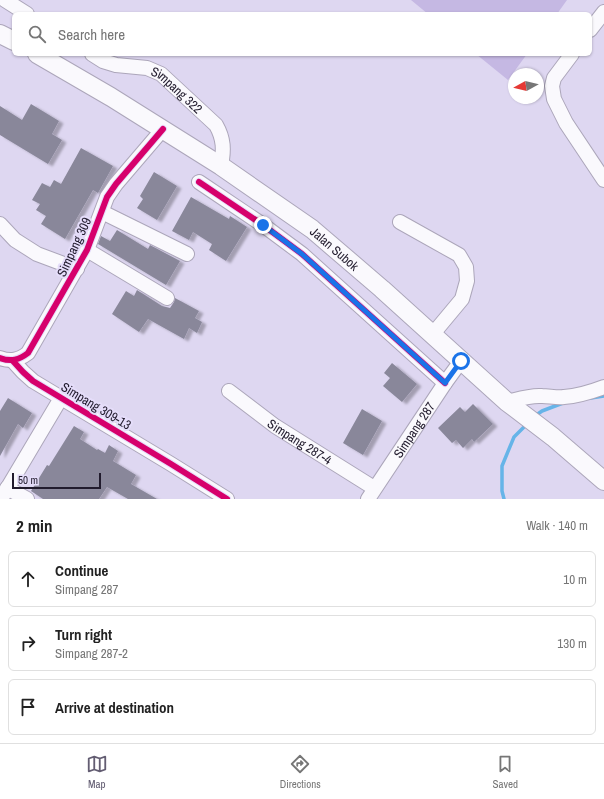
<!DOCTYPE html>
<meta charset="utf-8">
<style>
:root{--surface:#fff;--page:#f2f2f2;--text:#222;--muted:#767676;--line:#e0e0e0;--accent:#635d72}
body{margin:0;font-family:"Archivo Narrow",sans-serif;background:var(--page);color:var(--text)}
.compass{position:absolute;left:508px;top:68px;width:36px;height:36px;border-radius:50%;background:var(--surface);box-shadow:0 1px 3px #0004;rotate:262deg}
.scale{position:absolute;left:12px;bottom:10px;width:89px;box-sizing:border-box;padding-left:4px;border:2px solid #211b2d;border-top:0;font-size:11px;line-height:14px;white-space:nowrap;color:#211b2d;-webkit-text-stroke:3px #e5ddfa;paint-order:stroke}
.stop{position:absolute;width:12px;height:12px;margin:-9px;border:3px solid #1a73e8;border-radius:50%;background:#fff}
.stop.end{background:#1a73e8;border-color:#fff;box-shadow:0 1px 4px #0008}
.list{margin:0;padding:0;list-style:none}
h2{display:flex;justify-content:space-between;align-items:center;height:52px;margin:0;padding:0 16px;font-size:17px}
h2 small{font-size:13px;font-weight:400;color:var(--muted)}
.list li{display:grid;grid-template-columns:26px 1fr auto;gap:12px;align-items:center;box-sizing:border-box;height:56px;margin:0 8px 8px;padding:0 8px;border:1px solid var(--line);border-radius:6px}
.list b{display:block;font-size:15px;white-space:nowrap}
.list p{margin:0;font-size:13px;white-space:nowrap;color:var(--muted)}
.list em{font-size:13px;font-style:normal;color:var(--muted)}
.icon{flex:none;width:22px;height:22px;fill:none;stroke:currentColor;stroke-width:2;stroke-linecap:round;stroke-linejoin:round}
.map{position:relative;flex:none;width:604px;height:499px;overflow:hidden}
.search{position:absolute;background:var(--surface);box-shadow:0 1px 3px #0004;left:12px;right:12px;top:12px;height:44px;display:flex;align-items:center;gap:10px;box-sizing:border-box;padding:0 14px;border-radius:6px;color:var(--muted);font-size:15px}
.sheet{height:244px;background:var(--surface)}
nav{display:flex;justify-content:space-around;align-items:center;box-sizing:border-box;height:56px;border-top:1px solid var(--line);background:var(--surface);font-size:11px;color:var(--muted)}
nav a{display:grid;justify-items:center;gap:2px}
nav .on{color:var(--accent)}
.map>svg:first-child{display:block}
</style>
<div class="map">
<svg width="604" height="499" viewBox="0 0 604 499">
<defs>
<filter id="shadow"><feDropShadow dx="4.5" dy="2.5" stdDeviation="1" flood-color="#0004"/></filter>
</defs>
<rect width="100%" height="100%" fill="#ded7f1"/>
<!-- green -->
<path fill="#c5b8e3" d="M411,0H567L557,14H428Z
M476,54H527L508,80Z"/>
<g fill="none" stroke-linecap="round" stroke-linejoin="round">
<!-- stream -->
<path stroke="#66b4e8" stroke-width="3.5" d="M591,398L604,396
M535,416L542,411L563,403
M504,499L502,491V466L514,437L528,423"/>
</g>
<!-- building -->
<path fill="#89879a" filter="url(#shadow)" d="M31,104L59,121L52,134L62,140L48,164L0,135V106L22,120Z
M81,148L113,166L98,193L93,190L65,239L41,224L46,216L36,210L40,204L32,200L42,183L50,187L54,180L61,184Z
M154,172L177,186L157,220L137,208L143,199L140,196Z
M191,197L229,219L230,216L247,227L226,261L209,250L212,244L193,232L189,240L172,231Z
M117,230L148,249L150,245L180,261L166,285L98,244L101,236L110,241Z
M137,290L162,306L170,308L174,302L175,298L199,311L195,318L202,322L197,333L189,328L184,339L148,319L139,332L112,314L126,291L134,296Z
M392,363L417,384L402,402L383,386L390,378L384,373Z
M8,398L32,413L23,428L18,424L0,456V411Z
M473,404L493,424L474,442L472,439L463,448L456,440L452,443L438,428L460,407L465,412Z
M362,409L382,421L363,455L343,443Z
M74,426L84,432L80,439L97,450L98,449L105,453L109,445L118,451L113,461L136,475L131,484L157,499H128L107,487L99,499H43L31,491L47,465L49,466Z"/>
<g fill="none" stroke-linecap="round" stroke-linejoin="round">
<defs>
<g id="minor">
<path d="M5,0L27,14"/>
<path d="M590,30L604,12"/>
<path id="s1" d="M92,54L103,61L116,65L147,68L161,74L216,125C224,139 224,150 221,166"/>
<path d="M572,54L554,78L552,86L554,99L566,123L604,180"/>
<path d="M199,182L263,225L302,254L445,383"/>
<path d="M102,212L187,254"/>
<path d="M400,222L459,255L466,267L467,281L462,299L432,335"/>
<path d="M0,224L15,240L37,254L77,269"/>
<path d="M87,250L167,298"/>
<path d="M0,358C11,362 19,360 28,353L87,250L107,197L116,184L163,129"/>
<path d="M13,361L23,372L33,381L171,464L227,499"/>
<path id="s2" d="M229,391L275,426L374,488"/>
<path d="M507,402C519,399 530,395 542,396C549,396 557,398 564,397C578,396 591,392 604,387"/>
<path d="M7,488L27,499"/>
<path d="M1,499L61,398"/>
<path id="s3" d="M368,499L445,383L461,361"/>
</g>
<g id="major">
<path d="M0,34L14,41"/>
<path id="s4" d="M37,54L111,97L221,166L312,229L382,289L507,402L553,437L604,481"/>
</g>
</defs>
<!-- minor casing -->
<use href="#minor" stroke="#aca6ba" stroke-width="16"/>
<!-- major casing -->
<use href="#major" stroke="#aca6ba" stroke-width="20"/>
<!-- minor -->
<use href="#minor" stroke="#faf9fd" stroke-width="14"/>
<!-- major -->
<use href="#major" stroke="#faf9fd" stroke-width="18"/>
<defs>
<path id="cycleway" d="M199,182L263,225L302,254L445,383
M0,358C11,362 19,360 28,353L87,250L107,197L116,184L163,129
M13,361L23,372L33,381L171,464L227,499"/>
</defs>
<!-- cycleway casing -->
<use href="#cycleway" stroke="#e5ddfa" stroke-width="8"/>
<!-- cycleway -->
<use href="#cycleway" stroke="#d6006c" stroke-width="6"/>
</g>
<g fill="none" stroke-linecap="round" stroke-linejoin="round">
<!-- route -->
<path stroke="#1a73e8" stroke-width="5" d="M263,225L302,254L445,383L461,361"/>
</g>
<g text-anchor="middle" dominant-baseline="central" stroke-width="4" stroke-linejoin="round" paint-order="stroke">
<!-- street labels -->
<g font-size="13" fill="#211b2d" stroke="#e5ddfa">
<text stroke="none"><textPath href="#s1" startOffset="95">Simpang 322</textPath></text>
<text transform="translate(74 247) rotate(-65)">Simpang 309</text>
<text stroke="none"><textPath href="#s4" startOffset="356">Jalan Subok</textPath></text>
<text transform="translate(96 406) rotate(31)">Simpang 309-13</text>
<text stroke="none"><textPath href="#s3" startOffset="83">Simpang 287</textPath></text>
<text stroke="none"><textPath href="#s2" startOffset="87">Simpang 287-4</textPath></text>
</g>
</g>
</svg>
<svg class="compass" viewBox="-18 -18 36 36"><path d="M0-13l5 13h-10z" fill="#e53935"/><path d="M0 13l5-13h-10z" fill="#767676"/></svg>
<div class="scale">50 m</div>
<div class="stop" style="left:461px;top:361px"></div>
<div class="stop end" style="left:263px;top:225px"></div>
<div class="search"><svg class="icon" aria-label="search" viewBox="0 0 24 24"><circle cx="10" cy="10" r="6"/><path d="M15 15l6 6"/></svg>Search here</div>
</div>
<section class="sheet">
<h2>2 min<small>Walk · 140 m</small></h2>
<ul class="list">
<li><svg class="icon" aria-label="ahead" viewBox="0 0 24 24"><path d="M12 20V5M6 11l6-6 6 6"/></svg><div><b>Continue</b><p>Simpang 287</p></div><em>10 m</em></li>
<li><svg class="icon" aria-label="right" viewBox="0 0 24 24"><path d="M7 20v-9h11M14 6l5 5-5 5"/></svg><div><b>Turn right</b><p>Simpang 287-2</p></div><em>130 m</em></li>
<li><svg class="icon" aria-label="arrive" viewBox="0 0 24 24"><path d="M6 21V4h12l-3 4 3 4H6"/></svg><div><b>Arrive at destination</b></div></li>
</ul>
</section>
<nav>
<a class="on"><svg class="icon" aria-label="map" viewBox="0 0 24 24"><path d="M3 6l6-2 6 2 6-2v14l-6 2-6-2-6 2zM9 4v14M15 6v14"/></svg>Map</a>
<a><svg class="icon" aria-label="directions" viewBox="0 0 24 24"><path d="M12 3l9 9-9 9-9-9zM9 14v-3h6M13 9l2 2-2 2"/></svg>Directions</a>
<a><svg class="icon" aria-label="saved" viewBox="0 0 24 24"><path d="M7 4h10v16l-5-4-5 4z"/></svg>Saved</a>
</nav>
